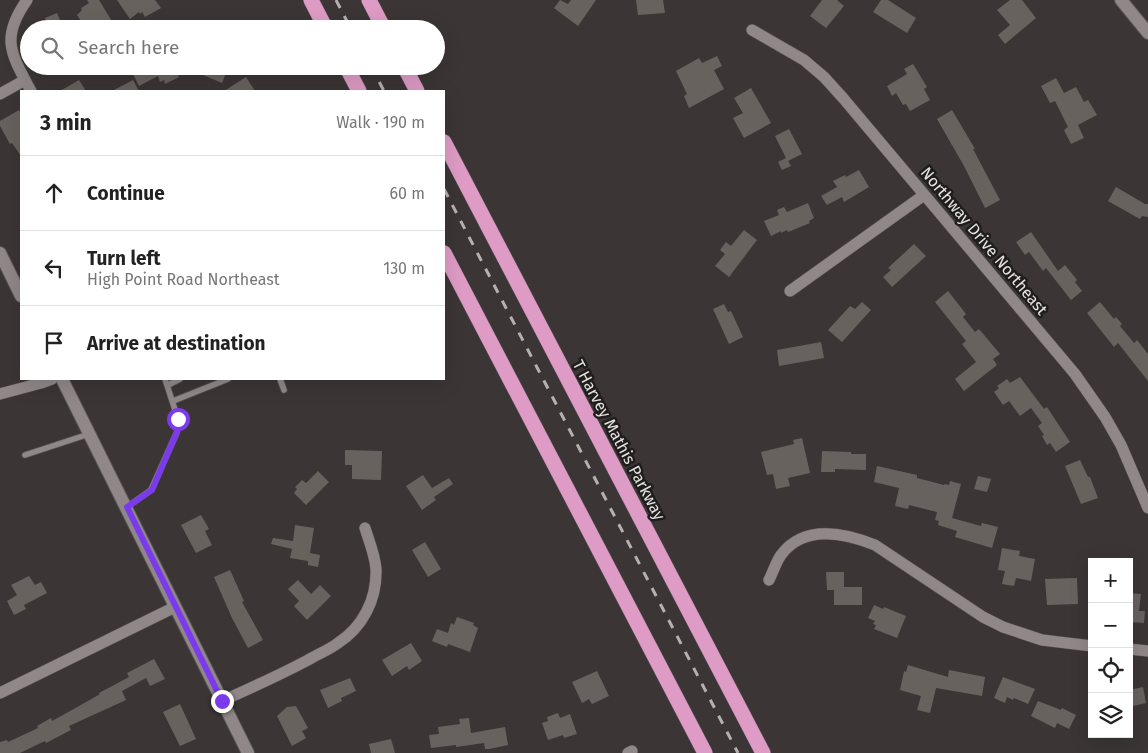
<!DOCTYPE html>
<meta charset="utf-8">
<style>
:root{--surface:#fff;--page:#f6f6f6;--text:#222;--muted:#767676;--line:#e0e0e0}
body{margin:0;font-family:"Fira Sans",sans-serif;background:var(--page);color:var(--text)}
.controls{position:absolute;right:15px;bottom:15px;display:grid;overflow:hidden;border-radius:0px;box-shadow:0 5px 20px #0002}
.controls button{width:45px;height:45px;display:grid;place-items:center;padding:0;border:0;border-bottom:1px solid var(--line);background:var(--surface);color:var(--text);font:25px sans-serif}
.stop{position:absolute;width:15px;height:15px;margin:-11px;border:4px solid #7c3aed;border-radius:50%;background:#fff}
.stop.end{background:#7c3aed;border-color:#fff;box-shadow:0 1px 5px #0008}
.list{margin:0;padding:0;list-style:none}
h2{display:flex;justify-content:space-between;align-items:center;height:65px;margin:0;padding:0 20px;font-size:21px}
h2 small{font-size:16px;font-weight:400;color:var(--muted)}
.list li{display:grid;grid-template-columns:32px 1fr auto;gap:15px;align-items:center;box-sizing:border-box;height:75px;padding:0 20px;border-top:1px solid var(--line)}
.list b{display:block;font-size:19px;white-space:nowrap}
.list p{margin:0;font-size:16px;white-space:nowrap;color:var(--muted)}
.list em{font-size:16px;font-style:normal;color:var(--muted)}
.icon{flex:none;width:28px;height:28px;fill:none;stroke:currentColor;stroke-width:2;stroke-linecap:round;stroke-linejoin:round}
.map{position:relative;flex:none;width:1148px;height:753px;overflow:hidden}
.search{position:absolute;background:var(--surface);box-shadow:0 5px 20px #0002;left:20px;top:20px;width:425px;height:55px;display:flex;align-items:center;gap:12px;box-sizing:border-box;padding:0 18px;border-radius:28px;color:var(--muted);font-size:19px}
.panel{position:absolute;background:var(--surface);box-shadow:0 5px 20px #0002;left:20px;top:90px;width:425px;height:290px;border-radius:0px}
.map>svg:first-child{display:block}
</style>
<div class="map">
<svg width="1148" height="753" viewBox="0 0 1148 753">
<rect width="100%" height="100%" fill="#3b3535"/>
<!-- building -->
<path fill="#68625f" d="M87,0H99L113,23L109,25L111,29H90L86,21L82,23L77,15L82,10L81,8L89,3Z
M117,0H155L161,8L145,17L142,12L140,14L139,12L130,19Z
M560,0L568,4L571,0H596L578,26L554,8Z
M636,0H663L665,13L638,15Z
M822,0H837L844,6L826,28L810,16Z
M881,0H888L916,18L907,33L873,12Z
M1010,0H1022L1036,18L1005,44L998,35L1010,25L997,10Z
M57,13L64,29H50L45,18Z
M717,56L722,66L714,70L724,89L689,108L684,96L687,94L676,71L699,58L702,63Z
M913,64L927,87L924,89L930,100L910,111L906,104L903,105L896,93L892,96L887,86L907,74L904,69Z
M149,66H190L177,73L179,77L165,84L164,80L160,82L158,76L139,86L133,74Z
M207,66H229L222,83L203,75Z
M246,77L255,91H224Z
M1056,78L1064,93L1076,87L1084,102L1088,100L1097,115L1078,125L1084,138L1071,144L1064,130L1068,127L1055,101L1050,103L1041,86Z
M79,80L86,91H60Z
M133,80L139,91H112Z
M751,88L771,123L744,138L733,118L743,113L734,98Z
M19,110L21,115V156L12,143L10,144L0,126V121Z
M952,110L975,149H973L1000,200L985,208L964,166L937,119Z
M789,129L802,154L788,161L791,166L782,170L778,162L786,158L775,136Z
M859,170L869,187L844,202L842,197L827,205L821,196L837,187L833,181L845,175L846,177Z
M1116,187L1145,204H1148V217L1142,216L1140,219L1108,201Z
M808,203L814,218L809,221L810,223L788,232L787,230L781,233V231L771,236L764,221L779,215L777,210L784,207L787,212Z
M744,230L757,240L729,277L715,266L725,254L720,250L726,242L731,246Z
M1031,232L1058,271L1065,265L1077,280L1075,282L1082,291L1071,300L1046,268L1043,271L1029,252L1025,255L1016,242Z
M914,244L926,256L892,287L883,277L891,270L888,268Z
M948,291L966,314L963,317L975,332L979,329L1000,354L993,359L997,365L964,391L955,379L976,362L962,344L966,341L935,302Z
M862,302L871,310L842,342L828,330L850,306L855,309Z
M1100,302L1114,319L1116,317L1122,324L1120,326L1134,343L1137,340L1148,354V381L1118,343L1114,347L1087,313Z
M724,304L728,312L731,311L743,337L729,344L713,309Z
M821,342L824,358L779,366L777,350Z
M1020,377L1044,409L1047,407L1070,442L1056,452L1050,443L1047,445L1042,436L1044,435L1038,426L1042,423L1031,408L1020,416L1009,401L1003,405L994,392L999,388L997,386L1007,379L1010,383Z
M802,438L810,473L788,478L790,486L776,489L773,474L767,475L761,452L794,444L793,440Z
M345,450L382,451L381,480L352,479V465H345Z
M822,451L851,452V454H866V470L835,469V472H821Z
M1080,460L1088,477H1090L1098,498L1081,504L1065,466Z
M877,466L917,475V478L944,485L945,484L949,485L950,481L961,484L952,518L981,526L982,523L998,527L992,548L955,537L957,531L938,525L939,521L935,520L937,512L909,505L908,509L895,506L899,488L874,482Z
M318,471L329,482L306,505L294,493L297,489L295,487L302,480L306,483Z
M423,475L432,488L449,478L453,484L434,497L436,500L422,510L406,486Z
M978,476L991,479L987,492L974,489Z
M201,515L209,529L205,531L212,545L196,553L181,525Z
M295,525L314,528L310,553L320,555L318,567L308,565V561L290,558L292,549L271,544L273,538L293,541Z
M425,542L441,569L428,577L412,550Z
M1002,548L1020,551L1019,556L1035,559L1031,581L1016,578L1014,586L1002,584L1005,571L998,570Z
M230,570L244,601L242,602L263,640L248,648L232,618L214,577Z
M826,572H844V587H862V605H834V590H827Z
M29,576L35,585L41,582L47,593L24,605L26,609L14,615L7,601L17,595L11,585Z
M1077,578L1078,604L1047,605L1045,579Z
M298,580L311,594L320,585L331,596L307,620L294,606L299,601L288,589Z
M1129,593L1141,594L1139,611H1145L1144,623L1129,622Z
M874,605L883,609L884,607L906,616L897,638L874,629L876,625L873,624L875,621L868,618Z
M457,617L474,623L473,625L478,628L470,652L448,644L447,647L432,641L437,629L448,633L451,623L454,625Z
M411,643L422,661L409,670L407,666L392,676L382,660Z
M154,659L165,679L150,686L146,678L122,691L126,700L69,726L71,730L46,743L45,741L20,753H0V742L7,740L8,742L38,728L37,726L51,718L52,721L88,701L100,694L99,693L129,677L127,673Z
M908,665L948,677L949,670L985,677L982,696L936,688L930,713L917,710L921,696L900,690L904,671L906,672Z
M597,671L609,696L592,704L589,699L582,703L572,682Z
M1003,677L1035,689L1028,704L1014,698L1013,700L1007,697L1005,703L994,698Z
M350,678L356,691L341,698L342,701L328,708L320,690Z
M1143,687L1146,703L1129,707V690Z
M1038,701L1061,710L1062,708L1076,715L1069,729L1057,723L1055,728L1031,716Z
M180,704L196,739L180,746L163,712Z
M296,706L308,728L302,731L306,738L292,746L277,716L287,707Z
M558,713L560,718L570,714L577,734L564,738L563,735L548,740L542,723L548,721L547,717Z
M469,718L471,733L505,727L508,745L489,749H485L484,743L456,747V745L431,748L429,735L439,734L438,727L460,724L459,719Z
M391,739L395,753H371L369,744Z"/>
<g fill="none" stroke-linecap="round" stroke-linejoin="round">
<defs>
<path id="service" d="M280,379L284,390
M168,385L180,379
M173,401L228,379
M25,455L89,434
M127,507L151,490L177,432L178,419L165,379"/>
<path id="minor" d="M27,0C0,38 11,54 31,91
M752,30L804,60L824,77L843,98L1075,374L1105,417L1121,445L1148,508
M0,94L25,80
M790,291L924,195
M0,394L41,383L52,379
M769,580C773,572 776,562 781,555C804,524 845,533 875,545L983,617L1003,627L1042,640L1092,646
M1129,649L1148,651
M0,693L175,607
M222,701C251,688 280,675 308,660C318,654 329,650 338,643C363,627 377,599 376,569C375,555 369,541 365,528
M628,753L632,751"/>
<path id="tertiary" d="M1121,0L1148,33
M0,253L21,296
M62,379L248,753"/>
<path id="motorway" d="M311,0L326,29
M369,0L384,29
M346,66L359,91
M404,66L417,91
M444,142L763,753
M444,253L705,753"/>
</defs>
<!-- service casing -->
<use href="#service" stroke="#595454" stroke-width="7"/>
<!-- minor casing -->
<use href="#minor" stroke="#595454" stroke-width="12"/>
<!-- tertiary casing -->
<use href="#tertiary" stroke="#595454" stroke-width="14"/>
<!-- motorway casing -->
<use href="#motorway" stroke="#595454" stroke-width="16"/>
<!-- service -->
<use href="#service" stroke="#8f8788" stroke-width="5.5"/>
<!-- minor -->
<use href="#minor" stroke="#8f8788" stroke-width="11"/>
<!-- tertiary -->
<use href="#tertiary" stroke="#8f8788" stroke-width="12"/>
<!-- motorway -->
<use href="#motorway" stroke="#de9bc5" stroke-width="15"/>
<!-- rail -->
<path stroke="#b5b1b1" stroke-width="3" stroke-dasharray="9 9" stroke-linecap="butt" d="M336,0L351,29
M371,66L384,91
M444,189L738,753"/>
</g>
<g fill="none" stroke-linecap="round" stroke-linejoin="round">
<!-- route -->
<path stroke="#7c3aed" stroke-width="6" d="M178,419L177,432L152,490L127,507L222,701"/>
</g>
<g text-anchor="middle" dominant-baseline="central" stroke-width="5" stroke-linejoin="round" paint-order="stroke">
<!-- street labels -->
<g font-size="16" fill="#e7e3e3" stroke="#201d1d">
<text transform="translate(984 241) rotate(50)">Northway Drive Northeast</text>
<text transform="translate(619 440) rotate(62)">T Harvey Mathis Parkway</text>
</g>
</g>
</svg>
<div class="controls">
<button>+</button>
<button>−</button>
<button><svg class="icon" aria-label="locate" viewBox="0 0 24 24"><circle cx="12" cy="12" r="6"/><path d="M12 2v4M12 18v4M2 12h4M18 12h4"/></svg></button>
<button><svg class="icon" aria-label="layers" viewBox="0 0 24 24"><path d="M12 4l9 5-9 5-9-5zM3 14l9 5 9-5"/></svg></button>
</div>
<div class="stop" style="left:178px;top:419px"></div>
<div class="stop end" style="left:222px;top:701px"></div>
<div class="search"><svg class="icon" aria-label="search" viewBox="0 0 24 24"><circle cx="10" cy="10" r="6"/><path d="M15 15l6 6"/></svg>Search here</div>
<section class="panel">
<h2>3 min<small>Walk · 190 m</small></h2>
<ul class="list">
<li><svg class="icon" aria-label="ahead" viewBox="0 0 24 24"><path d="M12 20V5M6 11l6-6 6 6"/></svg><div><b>Continue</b></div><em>60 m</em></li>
<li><svg class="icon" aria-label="left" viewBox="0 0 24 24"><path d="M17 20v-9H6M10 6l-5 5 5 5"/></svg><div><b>Turn left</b><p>High Point Road Northeast</p></div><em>130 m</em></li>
<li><svg class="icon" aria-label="arrive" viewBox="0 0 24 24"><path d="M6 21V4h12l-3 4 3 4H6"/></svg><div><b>Arrive at destination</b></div></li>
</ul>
</section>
</div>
